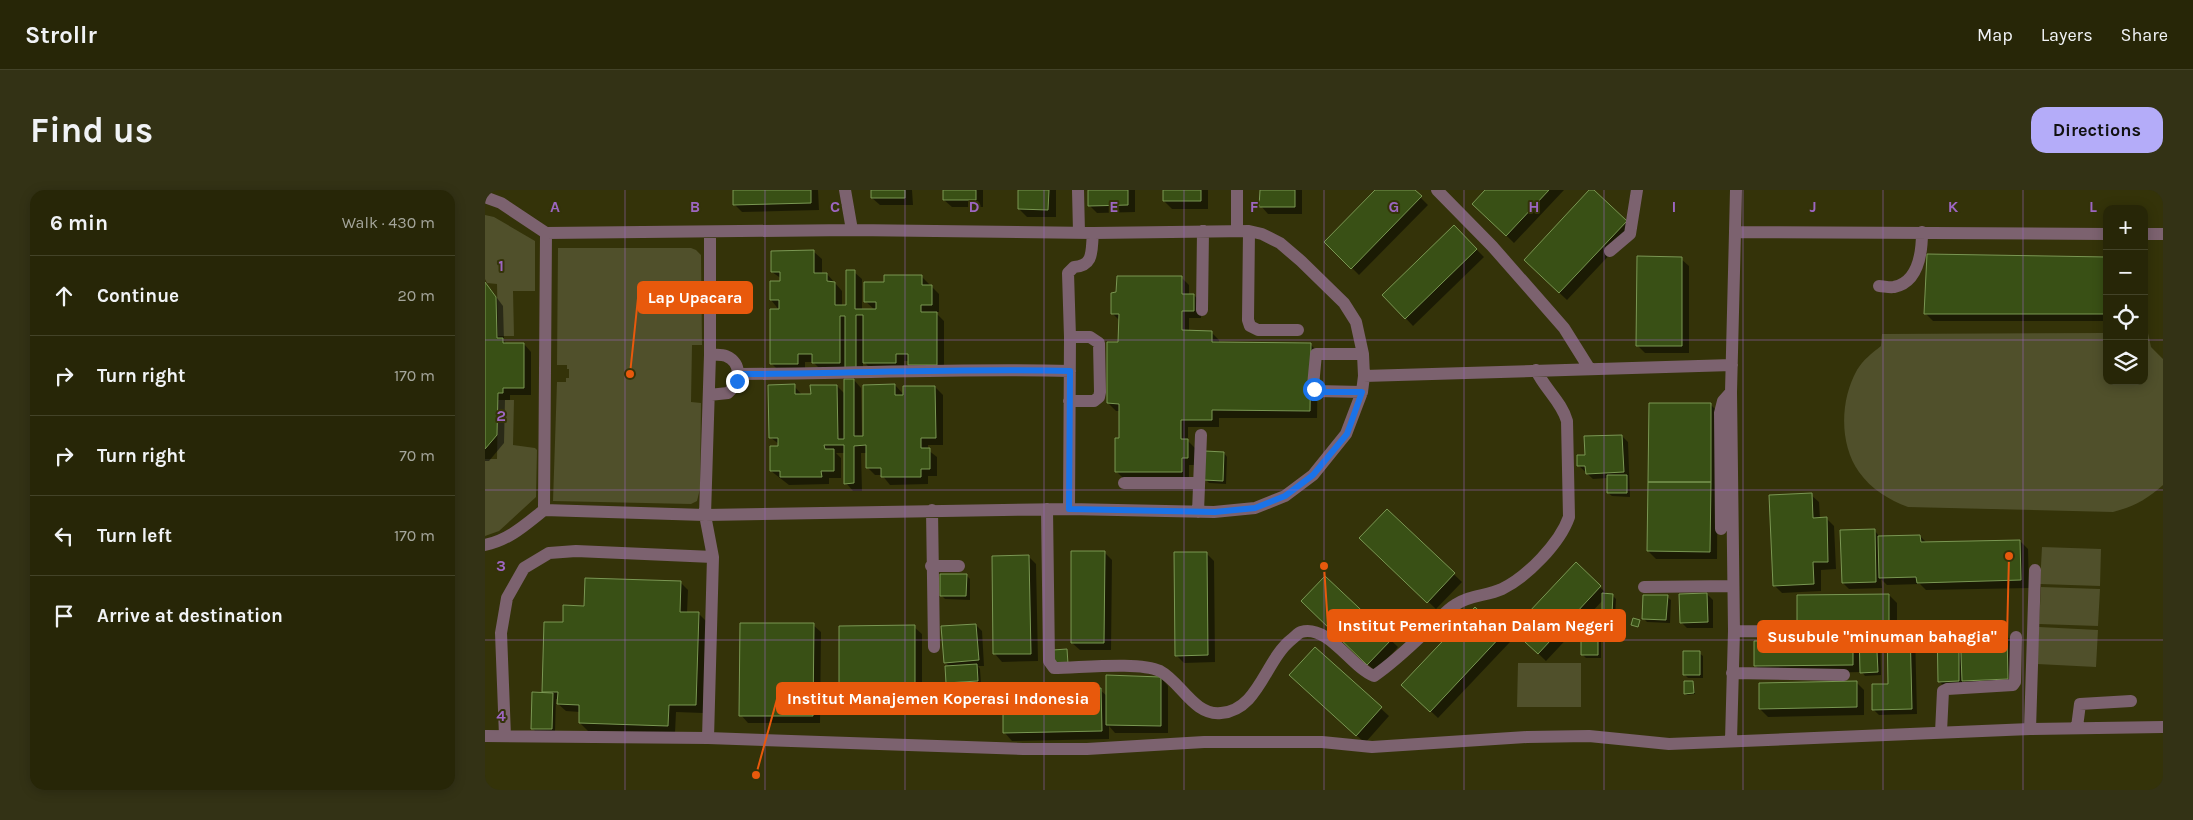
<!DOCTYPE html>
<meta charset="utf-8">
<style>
:root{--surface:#272607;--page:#333215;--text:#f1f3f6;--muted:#a4a59b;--line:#434328;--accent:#b4acf9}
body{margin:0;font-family:Karla,sans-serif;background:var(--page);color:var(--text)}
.controls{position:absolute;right:15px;top:15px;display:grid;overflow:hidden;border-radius:10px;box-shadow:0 2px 12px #0003}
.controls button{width:45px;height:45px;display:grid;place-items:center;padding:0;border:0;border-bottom:1px solid var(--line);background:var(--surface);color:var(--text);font:25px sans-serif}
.stop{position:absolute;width:15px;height:15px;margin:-11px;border:4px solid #1a73e8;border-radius:50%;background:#fff}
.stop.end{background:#1a73e8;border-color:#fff;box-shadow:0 1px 5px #0008}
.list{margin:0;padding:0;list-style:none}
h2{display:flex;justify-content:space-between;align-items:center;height:65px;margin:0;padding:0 20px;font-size:21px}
h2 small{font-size:16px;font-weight:400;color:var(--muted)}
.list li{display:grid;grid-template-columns:32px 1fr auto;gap:15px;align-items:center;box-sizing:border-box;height:80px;padding:0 20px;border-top:1px solid var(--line)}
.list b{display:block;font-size:19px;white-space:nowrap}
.list em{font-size:16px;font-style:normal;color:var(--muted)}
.icon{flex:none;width:28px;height:28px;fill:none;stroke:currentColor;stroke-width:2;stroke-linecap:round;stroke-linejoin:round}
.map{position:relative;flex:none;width:1678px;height:600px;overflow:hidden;border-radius:15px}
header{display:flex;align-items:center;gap:30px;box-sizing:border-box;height:70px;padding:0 25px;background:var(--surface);border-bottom:1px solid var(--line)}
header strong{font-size:24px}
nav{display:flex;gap:28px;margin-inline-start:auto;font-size:18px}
.intro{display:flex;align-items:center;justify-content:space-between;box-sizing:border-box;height:120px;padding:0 30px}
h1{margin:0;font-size:35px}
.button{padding:12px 22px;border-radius:15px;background:var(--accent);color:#111;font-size:18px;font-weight:700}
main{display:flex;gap:30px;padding:0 30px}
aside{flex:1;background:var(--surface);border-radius:15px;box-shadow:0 2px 12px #0003}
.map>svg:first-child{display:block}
</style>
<header>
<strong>Strollr</strong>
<nav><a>Map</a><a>Layers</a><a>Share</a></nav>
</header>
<div class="intro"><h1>Find us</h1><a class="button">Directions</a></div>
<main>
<aside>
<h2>6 min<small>Walk · 430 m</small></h2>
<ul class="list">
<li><svg class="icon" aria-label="ahead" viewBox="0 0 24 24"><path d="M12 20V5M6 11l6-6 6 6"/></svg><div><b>Continue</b></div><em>20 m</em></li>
<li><svg class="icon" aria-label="right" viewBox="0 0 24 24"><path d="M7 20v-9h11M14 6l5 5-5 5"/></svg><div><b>Turn right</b></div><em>170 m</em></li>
<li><svg class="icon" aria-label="right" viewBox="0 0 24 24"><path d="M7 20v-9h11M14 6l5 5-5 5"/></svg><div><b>Turn right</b></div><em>70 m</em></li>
<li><svg class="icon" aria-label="left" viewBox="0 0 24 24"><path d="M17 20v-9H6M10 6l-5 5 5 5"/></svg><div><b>Turn left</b></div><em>170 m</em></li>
<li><svg class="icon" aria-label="arrive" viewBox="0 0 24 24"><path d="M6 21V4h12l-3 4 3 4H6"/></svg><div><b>Arrive at destination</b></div></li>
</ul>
</aside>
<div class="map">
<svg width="1678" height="600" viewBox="0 0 1678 600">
<rect width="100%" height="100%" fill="#343309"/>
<!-- green -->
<path fill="#50502b" d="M0,25L9,27L50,51V101H28L29,146H13L12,94L2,93L0,89Z
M73,58H206L211,60L216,65L217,155H207L206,212L216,213L215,299L212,311L206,314L68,311L72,192H81V188H84V179H82V175H72Z
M1622,143V191H1659V143H1663L1666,157L1678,169V295C1661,310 1650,316 1628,322L1423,317C1404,310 1386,299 1374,282C1354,254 1355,210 1372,180C1378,170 1387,163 1396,156L1397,144Z
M13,210H29L28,255L50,258L52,260L51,307L14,341L0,346V269H12Z
M1557,357L1616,359L1615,396L1555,394Z
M1556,397L1615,399L1613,436L1554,434Z
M1554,437L1613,440L1611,477L1552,474Z
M1033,473H1096V517H1032Z"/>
<!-- shadow -->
<path fill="#0007" d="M249,0H333L334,20L257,22L249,14Z
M387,0H427L428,15H395L387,8Z
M459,0H498V17H467L459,10Z
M534,0H571V27H542L534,19Z
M604,0H650V22L612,23L604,15Z
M679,0H723V19H687L679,11Z
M776,0H817V24H783L776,16Z
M892,0H928L943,15L874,85L841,52Z
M1002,0H1079L1029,53L989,14Z
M1106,0L1149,39L1082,110L1048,78Z
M969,37L999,67L928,136L899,105Z
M329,62L337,69V84H342L357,101V116H362L369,82L377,89V120H390L380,111L400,93L436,86L454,104V122H450L459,131V182H432L424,174V171H419V180H387L378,171V187L336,180L328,172H320V181H294L286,173L295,121L286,110L297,89L287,82Z
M1622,68V131H1448L1440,123Z
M1196,69L1204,76V163H1160L1152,155Z
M697,88L704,95V105H709L716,113V128H704V142H726L734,150V154H825L833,162L832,228H734V237H703V251L710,258V275H704V289H639L631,281L635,250L636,221H631L623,213L635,153V131L627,123Z
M0,92L18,116L19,151L22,154H39L46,162V205H25V210H20L19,253L4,271H0Z
M369,190L376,198L377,247H379L410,195L419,205L450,197L458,205V255H443V260L452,267V286H443V294L405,295L397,285H390L382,277V263H376L377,301H368L361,293L360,263H351L356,268V288H344V294L304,295L286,281L295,255L285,247L309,196L317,205H327L352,196L360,204Z
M1226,215L1233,222L1232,369H1171L1163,361Z
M1137,246L1143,252L1145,307L1127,306L1123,303V288L1108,289L1094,276Z
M739,263L742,267L741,294L724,293L720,289Z
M1326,305L1334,312L1335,329L1341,328L1349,336L1351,379L1336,380V401L1297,403L1289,395Z
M902,321L977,392L951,419L884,356Z
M1389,340L1395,347L1435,346L1442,353L1535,351L1543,359L1544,398L1441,400L1435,394L1402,395L1396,389L1397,398L1364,399L1358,393Z
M619,362L627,370L626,460H595L587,453Z
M721,363L729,371L730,472L699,473L691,465Z
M543,366L551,374L553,471L517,472L510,464Z
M1091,374L1123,405H1127L1131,409L1130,428L1122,427L1118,424V410L1061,471L1029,440Z
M481,385L485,389V410L460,409L456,405Z
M840,387L913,457L891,482L817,411Z
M195,392L203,400L202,423H213L221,431L218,523L191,522L190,543L103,541L95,533V522L81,521L73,514L74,509H71L70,542H51L47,538L62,504L59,501L79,433L100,417Z
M1222,404L1228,410V438H1202L1196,432Z
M1404,405L1412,413V438H1425L1430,443L1432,524L1394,525L1388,519L1404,495L1403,439H1389L1395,445L1396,485L1380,486L1377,482L1278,484L1271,476L1368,451L1375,458L1385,439L1321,440L1313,432Z
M1182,407L1186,410L1185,433L1162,432L1158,428Z
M990,418L1025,452L953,528L918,495Z
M328,435L336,442L335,533H263L256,525Z
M491,435L497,441L499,476H493L495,479L496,494L466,497L462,493L465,477L460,472Z
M1473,435L1477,439L1487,438L1493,446H1521L1527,451L1528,494L1484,496L1479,491V497H1460L1454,491Z
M429,437L437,444V524H363L355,516Z
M1112,437L1116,441V468H1101L1098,465Z
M830,458L904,526L880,553L813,493Z
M1214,463L1218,466V488H1203L1199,484Z
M676,488L683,496V543H630L624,536V549L527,551L520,543L615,500L622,506Z
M1208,492L1210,504L1202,505L1200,503Z
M1371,492L1379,500V525L1283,527L1275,519Z"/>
<!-- building -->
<path fill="#395015" stroke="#7a9753" d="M248,0H326V13L248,15Z
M386,0H420V8H386Z
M458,0H491V10H458Z
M533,0H564L563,20L533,19Z
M603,0H643V15L603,16Z
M678,0H716V11H678Z
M775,0H810V17H774Z
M890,0H930L937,6L866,79L839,52Z
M1000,0H1064L1021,46L987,14Z
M1104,0H1109L1142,31L1074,103L1039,70Z
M969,35L992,59L920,129L897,105Z
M329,60V83H342V91L350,92V115H361V80H370V119H391V112H379V92H399V85H437V95H447V115H436V122H452V175H423V164H411V173H378V125H371V180H360V126H355V173H327V164H313V174H285V119H294V110H285V91H295V82H286V61Z
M1442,64L1622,67V124H1439Z
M1152,66L1197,67V156H1151Z
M632,86H697V104H709V121H697V140L727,141V152L826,153L825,221L727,220V230H696V249H703V268H697V282H630V248H634V214L622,213V152H633L634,124H626V103L631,102Z
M0,92L11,107L12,148H18V153H39V198H18V203H13L12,245L0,259Z
M359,189H369V246H378V195L410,194V205H418V196H450L451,248H436V258H445V279H436V287H396V278H381V255L369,256V293L359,294V255H339L340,259H349V281H336L337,287H295V281H285V256H293V248H284L283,195L310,194V204H326L325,195H352L353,249H359Z
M1164,213H1226V292H1163Z
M1137,245L1139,282L1101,284L1100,276H1092V265H1100L1099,246Z
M720,261L739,262L738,291L719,290Z
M1122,285H1142V303H1122Z
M1163,292H1226L1225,362L1162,361Z
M1327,303L1328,328L1342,327L1343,372H1328L1329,394L1288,396L1284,305Z
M902,319L970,383L942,413L874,348Z
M1390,339L1391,392L1357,393L1355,340Z
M1435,345L1436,352L1535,350L1536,390L1432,393L1431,387L1394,388L1393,346Z
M586,361H620L619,453H586Z
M689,362H722L723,465L690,466Z
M544,365L546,464H508L507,366Z
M1091,372L1116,396L1053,464L1027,440Z
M455,384H482L481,406H455Z
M840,386L907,449L882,475L816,411Z
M100,388L196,391L195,422H214L211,515H184L183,536L94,533V515L72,514L73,502H57L59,432H78V415L99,416Z
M1117,403L1128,404L1127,424H1117Z
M1222,403L1223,432L1195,433L1194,404Z
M1404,404V432L1312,433V405Z
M1158,405H1183L1181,430L1157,429Z
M990,417L1018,444L945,522L916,495Z
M1148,428L1155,430L1153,437L1146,435Z
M255,433H329L328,526H254Z
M491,434L494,470L459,473L456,436Z
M1452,434H1474V491L1453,492Z
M430,435V516L354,517V436Z
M1096,436H1113V465H1096Z
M1425,436L1427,519L1387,520V494H1403L1402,437Z
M1475,437H1488V445L1522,444L1523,489L1477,491Z
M1391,440L1393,482L1375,483L1374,441Z
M1368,449V475L1269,476V451Z
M830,457L897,517L871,546L804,485Z
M582,459L583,474H569L568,460Z
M1198,461H1215V485H1198Z
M492,474L493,491L461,493L460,476Z
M621,485L676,487V536L621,535Z
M1199,491H1208L1209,503L1199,504Z
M1372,491V517L1274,519V493Z
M616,498L617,541L518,543V500Z
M47,502L68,503L67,539H46Z"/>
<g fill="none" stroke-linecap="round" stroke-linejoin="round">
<!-- minor -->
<path stroke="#7c626f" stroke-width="12" d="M360,0L367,40
M593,0L594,42
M752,0V41
M952,0L1007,56L1079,138L1104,178
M0,7L16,13L61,43L367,40L608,43L764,41L777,44L795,53L816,71L859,113L871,132L878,164L879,186L877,202L861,244L828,285L800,306L770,318L729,322L584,319L220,325L228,367L223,548
M764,41L763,130L765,136L773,140H813
M1250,42L1251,0
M1659,44H1678
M1125,61L1145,44L1152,0
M1394,96C1398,96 1405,98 1409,97C1434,92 1437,61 1437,42
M717,120L718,41
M253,184C364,184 474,178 585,181
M879,186L1247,175
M877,202L831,201L828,196L831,164H878
M224,205L243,203C255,193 258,173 241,166C236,164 230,165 225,165
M584,211H609L614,207L615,202L614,153L605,147H585
M639,293H714
M562,319L564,471L569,478C594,478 654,471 675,481C696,492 709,526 736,523C774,520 780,470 807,449C810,447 813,443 816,442C843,434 866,477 889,486C911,471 931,451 950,433C956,427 963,419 970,415C984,405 1002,406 1017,399C1042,387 1075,353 1084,327L1082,231C1077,212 1059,198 1051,180
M584,319L585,147L583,83L589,77C610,76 606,59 608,43
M59,320L220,325L225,165V42
M447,320L449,457
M713,322L716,245
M1236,339L1235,223L1238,211L1246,202
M0,355C24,350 40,335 59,320L61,43
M446,376H474
M1159,397L1248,396
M1249,441L1361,442
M1247,483L1359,485
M1592,537L1595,514L1646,511
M1545,539L1550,380
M1456,542L1458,501L1462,499L1528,495L1530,492L1531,447
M0,546L223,548L538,559H602L719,552H837L887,557L1042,547L1104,546L1184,554L1545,539L1678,537
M20,546L16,443L22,408L39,378L64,363L91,361L228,367
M1246,550L1249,441L1246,202L1250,42L1622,44"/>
</g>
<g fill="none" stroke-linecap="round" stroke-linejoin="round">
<!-- route -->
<path stroke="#1a73e8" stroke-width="6" d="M252,191L254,184C364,184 474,178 585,181L584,319L730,322L770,318L800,306L828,285L862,244L877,202H831L829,199"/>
</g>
<!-- grid -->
<path fill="none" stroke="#9d66c1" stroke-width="1" stroke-opacity="0.55" d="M140,0V600M280,0V600M420,0V600M559,0V600M699,0V600M839,0V600M979,0V600M1119,0V600M1258,0V600M1398,0V600M1538,0V600M0,150H1622M1659,150H1678M0,300H1678M0,450H1678"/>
<g font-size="16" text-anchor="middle" font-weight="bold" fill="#9d66c1" stroke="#343309" stroke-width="4" stroke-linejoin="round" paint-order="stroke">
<text x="70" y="22">A</text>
<text x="210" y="22">B</text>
<text x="350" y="22">C</text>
<text x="489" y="22">D</text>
<text x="629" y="22">E</text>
<text x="769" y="22">F</text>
<text x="909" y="22">G</text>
<text x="1049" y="22">H</text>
<text x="1189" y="22">I</text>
<text x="1328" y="22">J</text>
<text x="1468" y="22">K</text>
<text x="1608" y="22">L</text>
<text x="16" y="81">1</text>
<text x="16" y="231">2</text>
<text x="16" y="381">3</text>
<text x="16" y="531">4</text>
</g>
<!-- callouts -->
<path fill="none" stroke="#e8590c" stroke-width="2" d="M145 184L153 108M839 376L843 436M1524 366L1522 447M271 585L292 509"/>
<g fill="#e8590c" stroke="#343309" stroke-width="2">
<circle cx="145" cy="184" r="5"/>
<circle cx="839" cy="376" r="5"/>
<circle cx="1524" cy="366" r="5"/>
<circle cx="271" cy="585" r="5"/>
</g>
<g fill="#e8590c" stroke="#e8590c" stroke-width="2">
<rect x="153" y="92" width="114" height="31" rx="5"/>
<rect x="843" y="420" width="297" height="31" rx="5"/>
<rect x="1273" y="431" width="249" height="31" rx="5"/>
<rect x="292" y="493" width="322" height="31" rx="5"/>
</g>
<g font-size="16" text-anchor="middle" font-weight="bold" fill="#fff">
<text x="210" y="113">Lap Upacara</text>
<text x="991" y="441">Institut Pemerintahan Dalam Negeri</text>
<text x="1397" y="452">Susubule "minuman bahagia"</text>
<text x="453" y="514">Institut Manajemen Koperasi Indonesia</text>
</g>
</svg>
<div class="controls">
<button>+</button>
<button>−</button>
<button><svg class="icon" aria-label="locate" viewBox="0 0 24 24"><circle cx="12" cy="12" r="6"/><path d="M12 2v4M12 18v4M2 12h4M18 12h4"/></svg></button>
<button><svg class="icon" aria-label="layers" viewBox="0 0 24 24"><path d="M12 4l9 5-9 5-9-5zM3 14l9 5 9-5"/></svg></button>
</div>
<div class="stop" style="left:829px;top:199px"></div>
<div class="stop end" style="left:252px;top:191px"></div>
</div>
</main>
